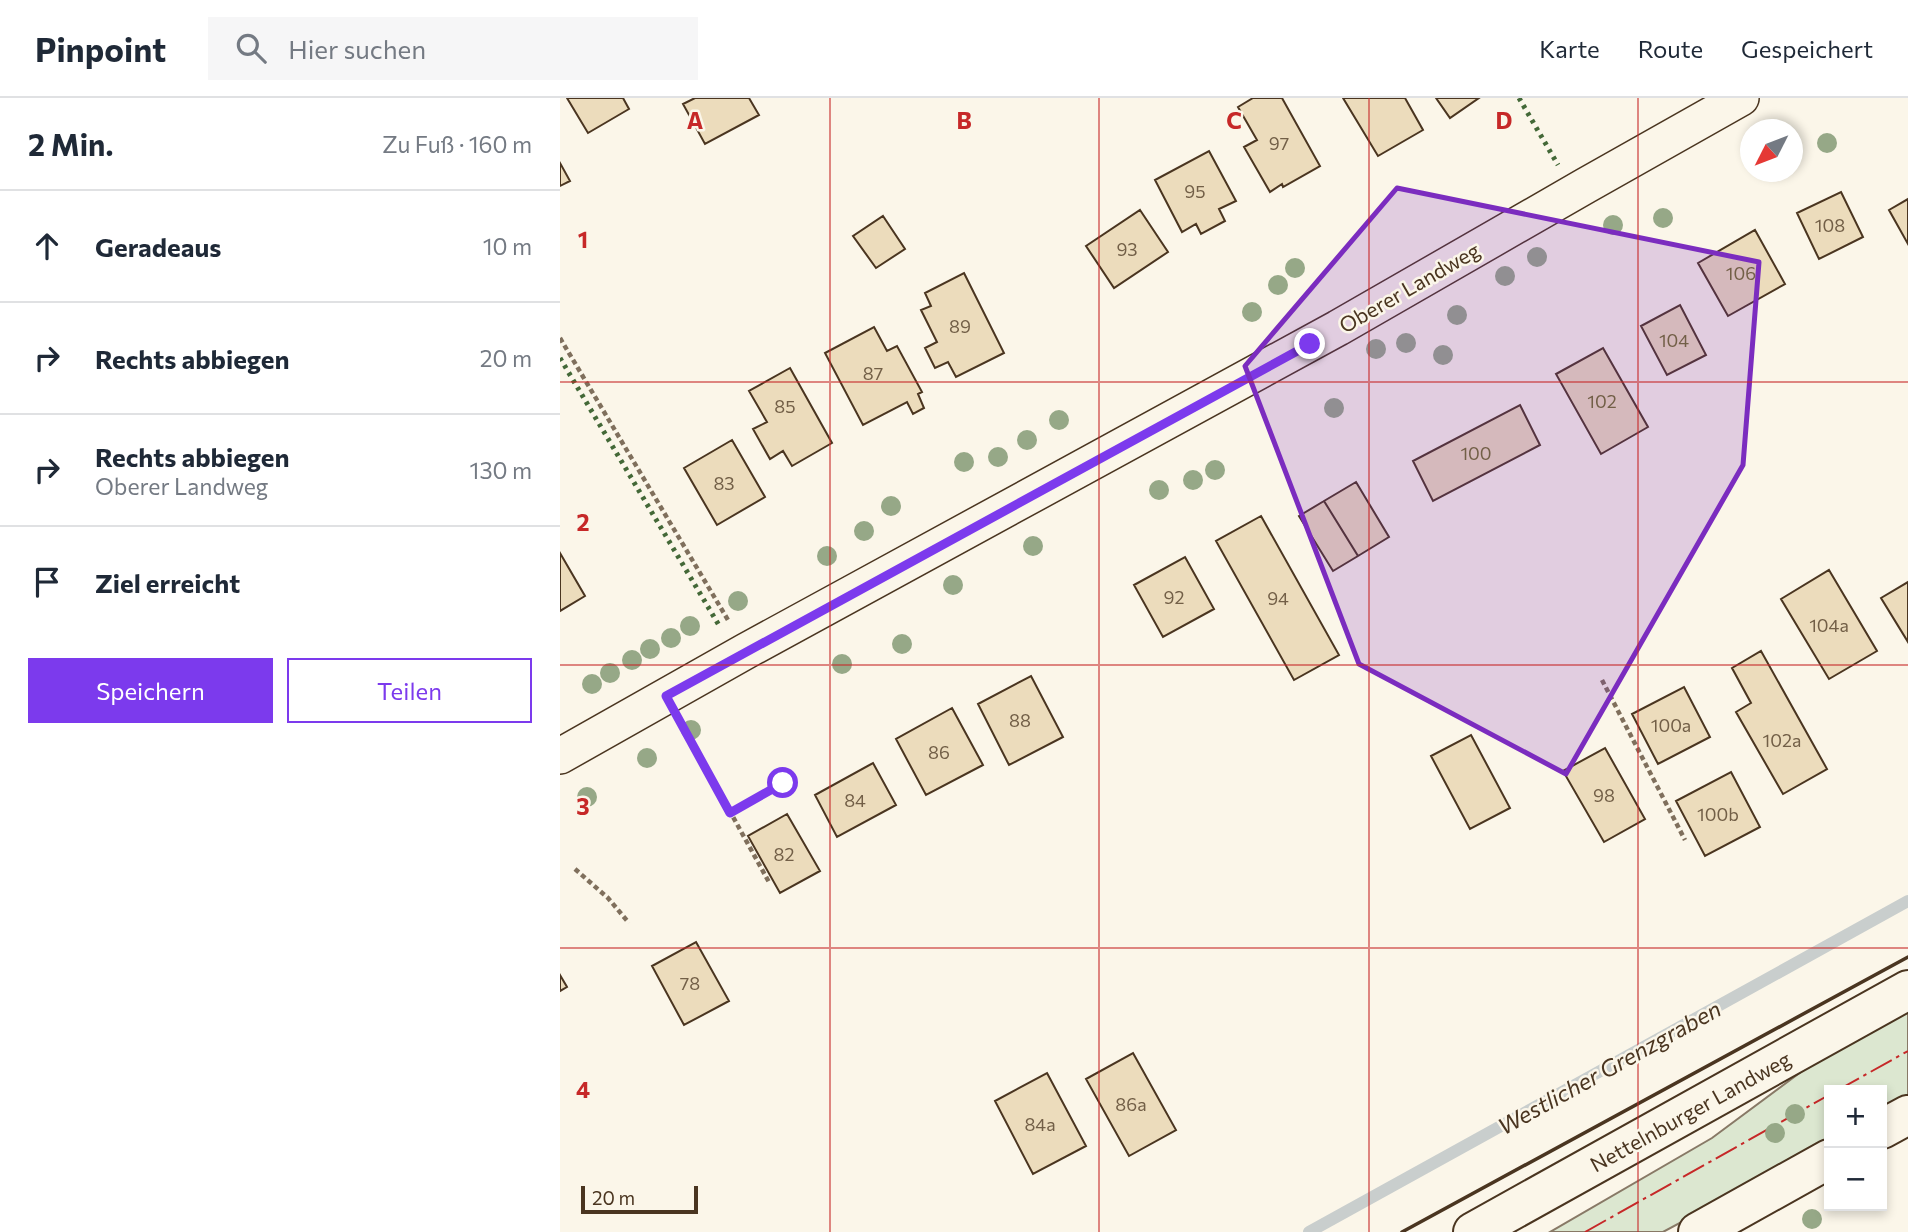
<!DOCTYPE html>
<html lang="de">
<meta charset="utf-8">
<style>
:root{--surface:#fff;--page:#f6f6f7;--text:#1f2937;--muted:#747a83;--line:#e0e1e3;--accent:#7c3aed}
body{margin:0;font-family:Commissioner,sans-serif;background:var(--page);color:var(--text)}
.controls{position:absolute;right:21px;bottom:21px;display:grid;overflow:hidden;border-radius:0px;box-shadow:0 4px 10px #0003}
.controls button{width:63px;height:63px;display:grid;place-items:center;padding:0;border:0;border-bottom:2px solid var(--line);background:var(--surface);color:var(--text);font:35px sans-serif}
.compass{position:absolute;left:1180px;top:21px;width:63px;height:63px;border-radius:50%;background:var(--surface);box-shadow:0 4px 10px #0003;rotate:228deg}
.scale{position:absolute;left:21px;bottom:18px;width:117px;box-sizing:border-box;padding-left:7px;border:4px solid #4a3520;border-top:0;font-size:19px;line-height:24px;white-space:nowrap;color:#4a3520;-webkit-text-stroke:5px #fbf6e9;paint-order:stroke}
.stop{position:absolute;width:21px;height:21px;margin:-16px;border:5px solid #7c3aed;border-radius:50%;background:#fff}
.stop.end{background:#7c3aed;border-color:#fff;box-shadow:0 2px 7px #0008}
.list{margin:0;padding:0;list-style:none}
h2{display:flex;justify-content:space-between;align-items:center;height:91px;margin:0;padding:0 28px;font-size:30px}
h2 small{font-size:23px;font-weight:400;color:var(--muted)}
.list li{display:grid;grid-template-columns:46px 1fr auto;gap:21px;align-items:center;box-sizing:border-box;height:112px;padding:0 28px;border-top:2px solid var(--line)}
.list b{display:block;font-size:26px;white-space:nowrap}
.list p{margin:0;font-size:23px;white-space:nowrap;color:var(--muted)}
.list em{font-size:23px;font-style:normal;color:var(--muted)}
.actions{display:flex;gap:14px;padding:21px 28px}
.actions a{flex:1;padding:16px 0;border:2px solid var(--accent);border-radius:0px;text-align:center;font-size:24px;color:var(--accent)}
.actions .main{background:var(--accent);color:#fff}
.icon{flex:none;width:38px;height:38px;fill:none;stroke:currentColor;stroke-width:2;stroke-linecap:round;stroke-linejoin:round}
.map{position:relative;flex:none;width:1348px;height:1134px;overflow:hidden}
header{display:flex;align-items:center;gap:42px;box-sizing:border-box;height:98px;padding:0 35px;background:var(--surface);border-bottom:2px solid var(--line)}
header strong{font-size:33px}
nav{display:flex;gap:38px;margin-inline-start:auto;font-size:24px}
.search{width:490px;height:63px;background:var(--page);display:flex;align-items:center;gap:18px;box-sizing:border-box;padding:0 24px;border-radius:0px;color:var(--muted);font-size:26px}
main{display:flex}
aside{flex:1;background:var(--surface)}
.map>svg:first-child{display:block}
</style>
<header>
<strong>Pinpoint</strong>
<div class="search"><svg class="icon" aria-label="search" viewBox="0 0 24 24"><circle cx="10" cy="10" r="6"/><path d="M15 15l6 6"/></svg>Hier suchen</div>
<nav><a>Karte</a><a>Route</a><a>Gespeichert</a></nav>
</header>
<main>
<aside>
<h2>2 Min.<small>Zu Fuß · 160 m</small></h2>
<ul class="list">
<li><svg class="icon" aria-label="ahead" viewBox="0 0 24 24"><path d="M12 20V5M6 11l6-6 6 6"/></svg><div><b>Geradeaus</b></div><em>10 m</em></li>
<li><svg class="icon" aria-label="right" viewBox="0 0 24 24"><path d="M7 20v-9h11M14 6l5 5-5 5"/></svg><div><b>Rechts abbiegen</b></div><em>20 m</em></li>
<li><svg class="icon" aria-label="right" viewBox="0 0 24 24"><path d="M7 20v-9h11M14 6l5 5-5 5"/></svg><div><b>Rechts abbiegen</b><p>Oberer Landweg</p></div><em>130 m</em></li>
<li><svg class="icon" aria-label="arrive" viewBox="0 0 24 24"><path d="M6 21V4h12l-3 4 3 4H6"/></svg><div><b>Ziel erreicht</b></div></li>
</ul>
<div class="actions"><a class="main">Speichern</a><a>Teilen</a></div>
</aside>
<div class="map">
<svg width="1348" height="1134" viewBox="0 0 1348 1134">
<rect width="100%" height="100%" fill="#fbf6e9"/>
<!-- green -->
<path fill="#dce7d0" stroke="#887966" stroke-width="2" d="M1348,913V1001L1322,1016V992H1269V1045L1103,1134H990L1152,1040L1253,965Z"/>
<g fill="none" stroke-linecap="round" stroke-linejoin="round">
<!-- stream -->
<path stroke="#c9cecd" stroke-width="12" d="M749,1134L1348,803"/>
</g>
<!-- building -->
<path fill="#ecdcbc" stroke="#4a3520" stroke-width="2" d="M7,0H63L69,11L28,35Z
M135,0H189L199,17L145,46L123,6Z
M693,0H722L760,68L723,89L722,86L710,94L684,49L697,42L678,9Z
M783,0H845L863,32L818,58Z
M876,0H919L890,20Z
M649,53L676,103L659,111L665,123L641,136L636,126L622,134L595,82Z
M0,65L10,83L0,88Z
M1281,94L1303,139L1259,161L1237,115Z
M1348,101V146L1329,112Z
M580,112L608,154L554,190L526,148Z
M323,118L345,151L316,170L293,138Z
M1195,132L1225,186L1168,218L1138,165Z
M404,175L444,255L396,279L388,264L375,270L365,250L377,244L361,212L371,208L365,195Z
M1120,207L1146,257L1107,277L1081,228Z
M314,229L327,253L337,248L362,294L358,296L364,310L353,316L347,304L303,327L265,255Z
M1043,250L1088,329L1041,356L996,276Z
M230,270L272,345L232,368L223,353L210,361L193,331L207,324L189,293Z
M960,307L980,347L873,403L853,363Z
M172,342L205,399L157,427L124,370Z
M796,384L829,439L798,458L764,403Z
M764,403L798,458L773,473L739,418Z
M701,418L779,557L734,582L656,443Z
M0,455L25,498L0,513Z
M625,459L654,511L603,539L574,487Z
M1269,472L1317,553L1269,581L1221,501Z
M1348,484V544L1321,500Z
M1201,553L1267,671L1223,696L1176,614L1191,605L1172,570Z
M471,578L503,639L449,667L418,606Z
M1124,589L1150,639L1098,666L1072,616Z
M392,610L423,667L366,697L336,641Z
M911,637L950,710L910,731L871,658Z
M1045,650L1085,721L1044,744L1003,673Z
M313,665L336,707L277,739L255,697Z
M1171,674L1200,729L1145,758L1116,703Z
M227,716L260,773L220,795L188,738Z
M136,844L169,903L124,927L92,868Z
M0,877L7,889L0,893Z
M573,955L616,1032L569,1058L526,981Z
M487,975L526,1048L473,1076L435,1003Z"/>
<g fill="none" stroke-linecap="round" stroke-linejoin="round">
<defs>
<path id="street" d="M0,658L186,553L778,230L1025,88L1181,0"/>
<path id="secondary" d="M1322,1031L1348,1017
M913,1134L1348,892
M1138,1134L1269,1061"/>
</defs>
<!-- street casing -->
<use href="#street" stroke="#4a3520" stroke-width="38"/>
<!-- secondary casing -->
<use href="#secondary" stroke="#4a3520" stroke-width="42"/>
<!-- path -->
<path stroke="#7f6f5c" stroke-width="4.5" stroke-dasharray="5 3.5" stroke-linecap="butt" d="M0,240L168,522
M1042,582L1125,742
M124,630L210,786
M170,714L223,685
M15,771L48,800L69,825"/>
<!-- street -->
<use href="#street" stroke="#fbf6e9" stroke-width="35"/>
<!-- secondary -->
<use href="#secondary" stroke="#fbf6e9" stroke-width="38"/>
<!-- hedge -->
<path stroke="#436837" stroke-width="5" stroke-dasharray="3.5 5" stroke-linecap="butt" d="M959,0L998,67
M0,260L160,529"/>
<!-- wall -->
<path stroke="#4a3520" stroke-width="3.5" d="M842,1134L1348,859"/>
<!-- power -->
<path stroke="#c62828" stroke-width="2" stroke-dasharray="24 5 3.5 5" stroke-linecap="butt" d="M1278,992L1348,953
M1025,1134L1269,997"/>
</g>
<!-- trees -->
<g fill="#96a887">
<circle cx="1267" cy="45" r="10"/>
<circle cx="1103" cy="120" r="10"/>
<circle cx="1053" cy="127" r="10"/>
<circle cx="977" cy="159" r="10"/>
<circle cx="735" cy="170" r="10"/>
<circle cx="945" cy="178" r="10"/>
<circle cx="718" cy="187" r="10"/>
<circle cx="692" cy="214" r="10"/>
<circle cx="897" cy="217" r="10"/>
<circle cx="846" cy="245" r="10"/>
<circle cx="816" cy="251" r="10"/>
<circle cx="883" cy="257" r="10"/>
<circle cx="774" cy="310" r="10"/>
<circle cx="499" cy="322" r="10"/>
<circle cx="467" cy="342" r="10"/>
<circle cx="438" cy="359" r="10"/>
<circle cx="404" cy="364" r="10"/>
<circle cx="655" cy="372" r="10"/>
<circle cx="633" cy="382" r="10"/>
<circle cx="599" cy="392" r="10"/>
<circle cx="331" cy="408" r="10"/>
<circle cx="304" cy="433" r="10"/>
<circle cx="473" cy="448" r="10"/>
<circle cx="267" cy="458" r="10"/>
<circle cx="393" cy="487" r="10"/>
<circle cx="178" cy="503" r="10"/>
<circle cx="130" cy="528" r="10"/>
<circle cx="111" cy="540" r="10"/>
<circle cx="342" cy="546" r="10"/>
<circle cx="90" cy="551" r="10"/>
<circle cx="72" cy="562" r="10"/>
<circle cx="282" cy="566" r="10"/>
<circle cx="50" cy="575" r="10"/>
<circle cx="32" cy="586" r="10"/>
<circle cx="131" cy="632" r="10"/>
<circle cx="87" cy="660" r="10"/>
<circle cx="27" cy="699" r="10"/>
<circle cx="1235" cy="1016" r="10"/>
<circle cx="1215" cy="1035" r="10"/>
<circle cx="1252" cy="1121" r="10"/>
</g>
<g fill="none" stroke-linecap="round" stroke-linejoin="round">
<!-- route -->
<path stroke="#7c3aed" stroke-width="9" d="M223,685L170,715L106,598L750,246"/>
</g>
<!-- marked area -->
<path fill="#7b2cbf" fill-opacity="0.2" stroke="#7b2cbf" stroke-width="5" stroke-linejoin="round" d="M837,90L1199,164L1183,367L1006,676L799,566L685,268Z"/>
<!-- grid -->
<path fill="none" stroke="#c62828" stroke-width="2" stroke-opacity="0.55" d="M270,0V1134M539,0V1134M809,0V1134M1078,0V1134M0,284H1348M0,567H1348M0,850H1348"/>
<g text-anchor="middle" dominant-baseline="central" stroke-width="5" stroke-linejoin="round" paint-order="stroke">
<!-- number labels -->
<g font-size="18" fill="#725f47">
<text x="719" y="45">97</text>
<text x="635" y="93">95</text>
<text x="1270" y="127">108</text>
<text x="567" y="151">93</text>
<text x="1181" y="175">106</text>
<text x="400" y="228">89</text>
<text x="1114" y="242">104</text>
<text x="313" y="275">87</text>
<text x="1042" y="303">102</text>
<text x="225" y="308">85</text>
<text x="916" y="355">100</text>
<text x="164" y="385">83</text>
<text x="614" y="499">92</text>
<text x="718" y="500">94</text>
<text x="1269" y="527">104a</text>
<text x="460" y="622">88</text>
<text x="1111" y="627">100a</text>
<text x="1222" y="642">102a</text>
<text x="379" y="654">86</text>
<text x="1044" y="697">98</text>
<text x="295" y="702">84</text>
<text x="1158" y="716">100b</text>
<text x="224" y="756">82</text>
<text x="130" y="885">78</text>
<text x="571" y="1006">86a</text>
<text x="480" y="1026">84a</text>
</g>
<!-- street labels -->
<g font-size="21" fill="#4a3520" stroke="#fbf6e9">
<text transform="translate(849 189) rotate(-30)">Oberer Landweg</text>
<text transform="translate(1130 1013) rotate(-29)">Nettelnburger Landweg</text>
</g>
<!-- water labels -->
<g font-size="23" font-style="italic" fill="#4a3520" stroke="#fbf6e9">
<text transform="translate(1049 969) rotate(-29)">Westlicher Grenzgraben</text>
</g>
</g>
<g font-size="23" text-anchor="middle" font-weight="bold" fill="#c62828" stroke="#fbf6e9" stroke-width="5" stroke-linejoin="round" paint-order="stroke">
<text x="135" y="31">A</text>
<text x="404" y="31">B</text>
<text x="674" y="31">C</text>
<text x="944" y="31">D</text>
<text x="23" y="150">1</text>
<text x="23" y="433">2</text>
<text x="23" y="717">3</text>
<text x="23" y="1000">4</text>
</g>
</svg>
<div class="controls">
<button>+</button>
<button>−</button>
</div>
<svg class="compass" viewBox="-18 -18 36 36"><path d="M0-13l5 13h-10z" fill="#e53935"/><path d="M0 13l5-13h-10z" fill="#747a83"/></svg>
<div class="scale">20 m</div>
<div class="stop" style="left:223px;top:685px"></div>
<div class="stop end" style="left:750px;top:246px"></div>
</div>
</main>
